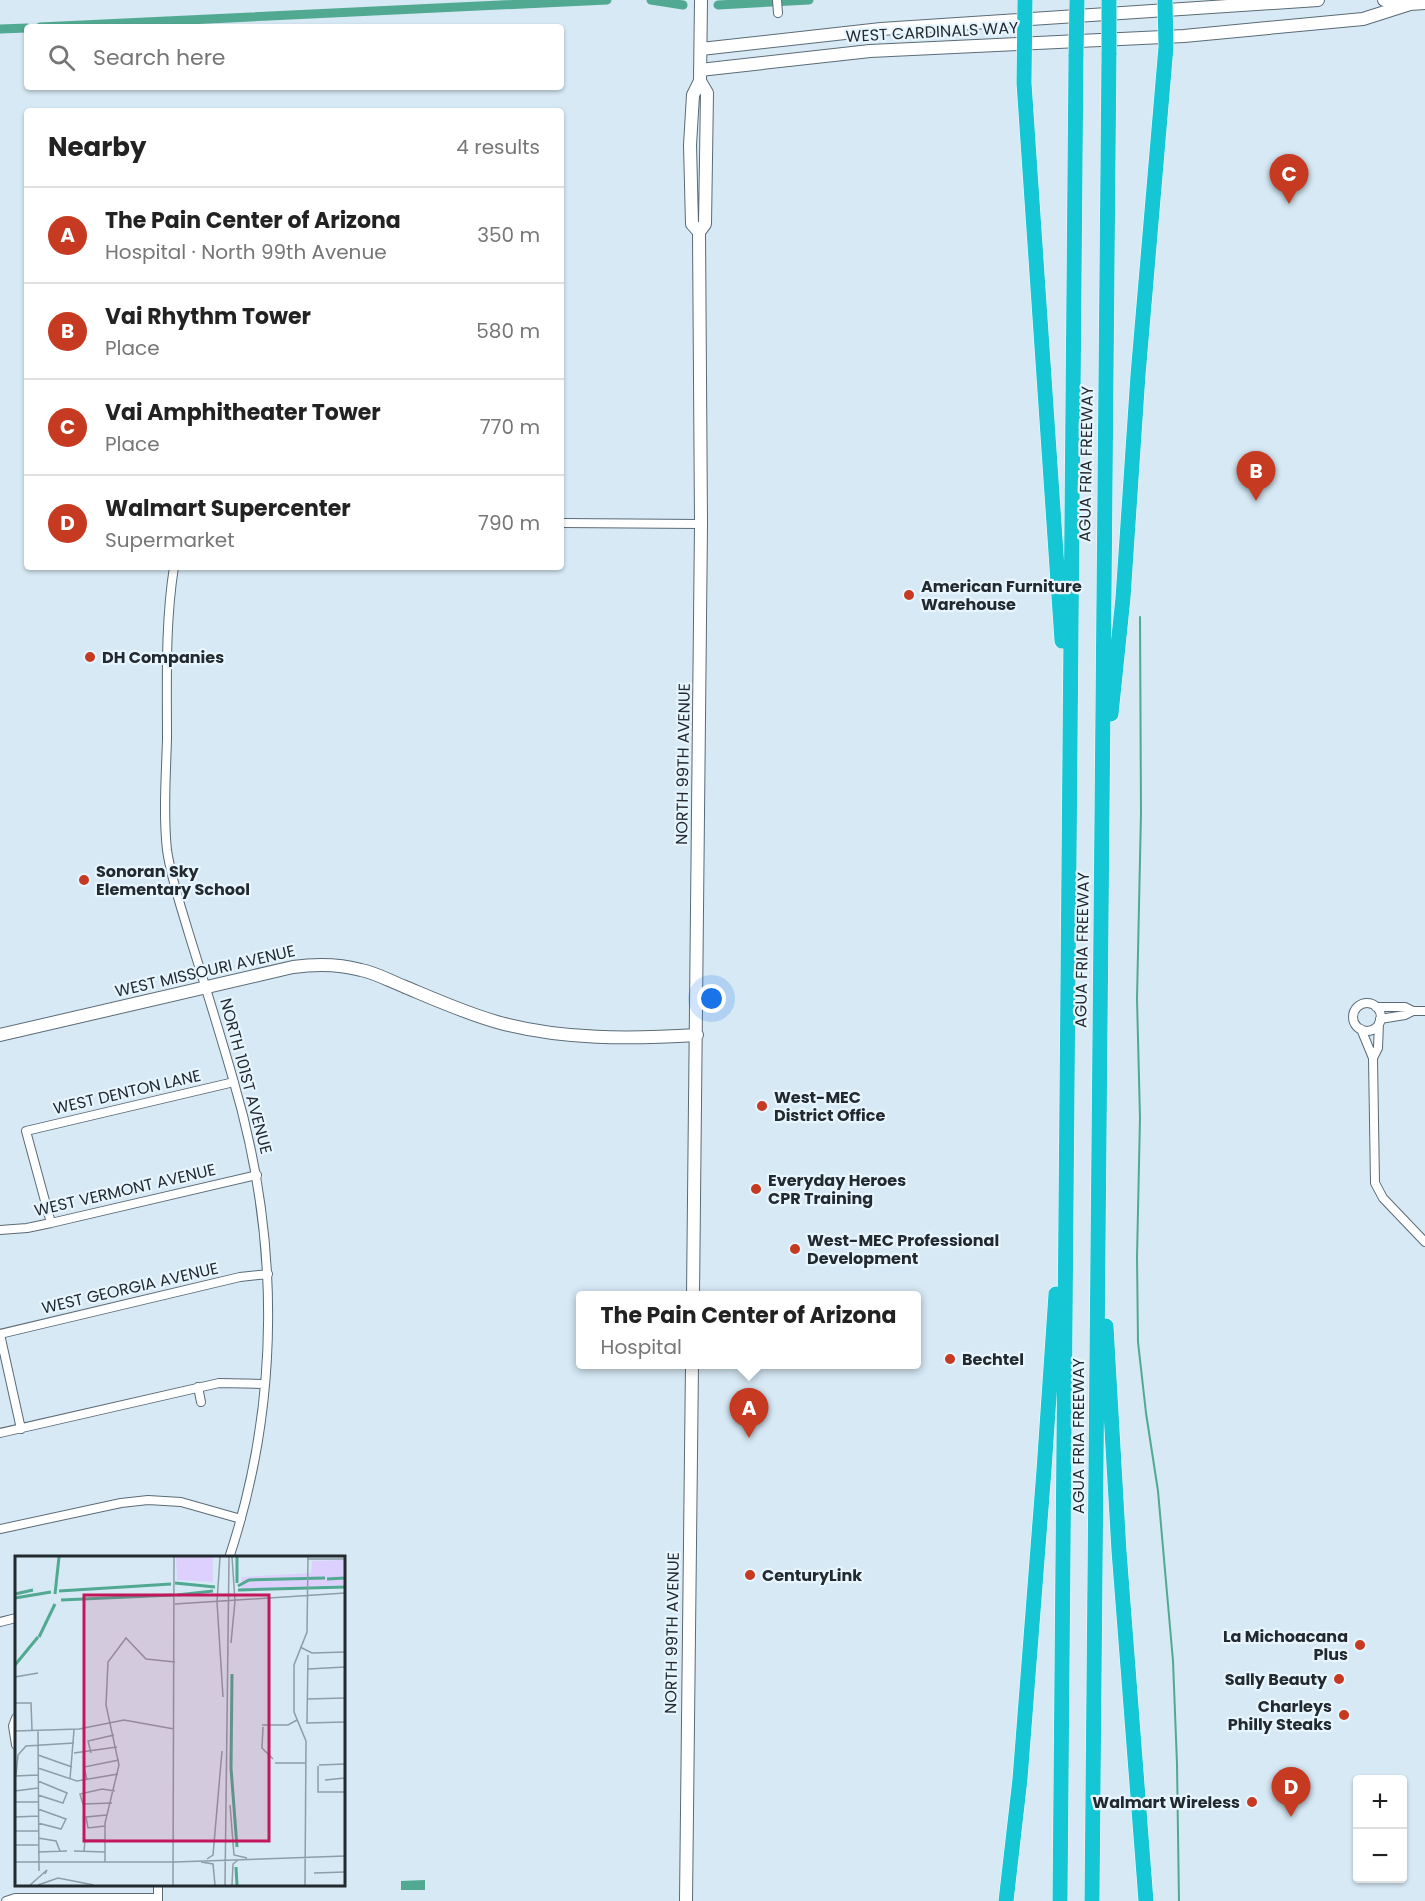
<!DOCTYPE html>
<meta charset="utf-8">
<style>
:root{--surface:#fff;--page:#f6f6f6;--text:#222;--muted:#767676;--line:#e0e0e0;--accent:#c53a20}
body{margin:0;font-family:Poppins,sans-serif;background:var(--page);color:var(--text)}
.controls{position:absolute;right:18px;bottom:18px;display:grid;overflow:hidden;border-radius:6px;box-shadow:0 2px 4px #0004}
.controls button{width:54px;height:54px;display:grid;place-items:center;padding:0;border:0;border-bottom:2px solid var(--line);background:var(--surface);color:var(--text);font:30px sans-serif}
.you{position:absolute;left:712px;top:999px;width:21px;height:21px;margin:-15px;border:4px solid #fff;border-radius:50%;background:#1a73e8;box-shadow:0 0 0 9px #1a73e833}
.badge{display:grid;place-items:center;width:39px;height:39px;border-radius:50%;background:var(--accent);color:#fff;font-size:20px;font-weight:700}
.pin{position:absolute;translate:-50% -50px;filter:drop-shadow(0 2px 3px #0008)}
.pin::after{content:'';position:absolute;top:32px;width:21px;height:18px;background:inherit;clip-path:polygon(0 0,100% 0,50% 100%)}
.popup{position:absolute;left:576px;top:1291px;width:345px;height:78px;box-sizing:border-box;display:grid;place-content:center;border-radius:6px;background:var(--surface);filter:drop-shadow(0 2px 4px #0005);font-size:20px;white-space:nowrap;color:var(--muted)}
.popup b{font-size:22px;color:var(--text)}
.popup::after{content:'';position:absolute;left:50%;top:100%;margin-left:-12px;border:12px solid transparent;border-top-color:var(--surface)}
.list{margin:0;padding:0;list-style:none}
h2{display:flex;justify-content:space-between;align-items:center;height:78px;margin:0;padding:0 24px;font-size:26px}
h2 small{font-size:20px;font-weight:400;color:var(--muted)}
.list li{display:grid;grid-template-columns:39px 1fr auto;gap:18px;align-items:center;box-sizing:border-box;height:96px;padding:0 24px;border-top:2px solid var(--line)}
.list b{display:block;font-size:22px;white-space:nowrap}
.list p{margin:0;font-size:20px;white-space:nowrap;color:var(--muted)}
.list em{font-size:20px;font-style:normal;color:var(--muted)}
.icon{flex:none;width:33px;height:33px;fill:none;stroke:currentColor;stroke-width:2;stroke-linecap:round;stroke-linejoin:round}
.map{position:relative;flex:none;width:1425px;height:1901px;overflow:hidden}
.search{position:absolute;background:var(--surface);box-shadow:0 2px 4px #0004;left:24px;top:24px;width:540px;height:66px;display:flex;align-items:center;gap:15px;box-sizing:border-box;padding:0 21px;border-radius:6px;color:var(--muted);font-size:22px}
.panel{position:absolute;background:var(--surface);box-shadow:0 2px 4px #0004;left:24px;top:108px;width:540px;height:462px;border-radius:6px}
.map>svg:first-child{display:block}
</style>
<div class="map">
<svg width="1425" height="1901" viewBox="0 0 1425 1901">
<rect width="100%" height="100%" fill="#d6e9f5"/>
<!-- water -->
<path fill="#52a991" d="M425,1880V1890H401V1881Z"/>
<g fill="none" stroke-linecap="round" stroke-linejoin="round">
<!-- stream -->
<path stroke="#52a991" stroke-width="2" d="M1140,617L1141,813L1137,999L1140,1118L1137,1257L1138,1342L1146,1413L1158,1491L1173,1661L1177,1764L1179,1901"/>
<!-- canal -->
<path stroke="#52a991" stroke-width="9" d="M651,0L683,5
M718,5L809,0
M40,27L607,0
M0,29L27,28"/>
<defs>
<path id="street" d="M777,0L778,13
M561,523L701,524
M174,567C165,623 167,682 167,739C166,775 163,814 167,850C171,878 181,907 189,934C204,982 219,1030 233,1079C280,1237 281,1401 229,1558
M1353 1017a14 14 0 1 1 28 0a14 14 0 1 1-28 0Z
M1376,1007H1405L1413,1011
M1380,1019L1405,1015L1413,1011H1425
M1379,1023L1378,1048L1373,1058L1375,1183L1383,1198L1425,1242
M1361,1029L1373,1058
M51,1223L26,1131L234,1082
M0,1230L27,1228L51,1223L257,1175
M198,1387L201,1402
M21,1429L0,1334L240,1277L268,1274
M0,1433L219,1383L265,1384
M0,1529L121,1503L148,1500L181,1502L241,1519
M0,1622L16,1618
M16,1718L13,1726L16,1745
M158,1884V1901
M6,1901L15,1898H158"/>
<path id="secondary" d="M1384,0L1410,4L1425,3
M701,49L881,29L1318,0
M700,70L870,51L1184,36L1363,19L1410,4
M699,232L692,224L690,145L693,95L700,81L701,0
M0,1035L293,967C315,964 339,964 361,970C376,973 390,981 403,986C434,999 465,1013 497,1022C561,1040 631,1039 697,1035
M693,1296L701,524L699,232L705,224L707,93L700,81
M686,1901L692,1364"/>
<path id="highway" d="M1025,0L1024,83L1062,641
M1111,714L1123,598L1138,375L1166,47L1165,0
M1106,1326L1119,1551L1146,1901
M1006,1901L1020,1779L1044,1470L1056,1294
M1060,1901L1076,55
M1092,1901L1109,53"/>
</defs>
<!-- street casing -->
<use href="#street" stroke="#5b6b76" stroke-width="10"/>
<!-- secondary casing -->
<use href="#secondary" stroke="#5b6b76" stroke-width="14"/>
<!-- highway casing -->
<use href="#highway" stroke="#fff" stroke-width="16"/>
<!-- street -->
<use href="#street" stroke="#fff" stroke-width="8"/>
<!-- secondary -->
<use href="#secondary" stroke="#fff" stroke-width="12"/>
<!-- highway -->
<use href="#highway" stroke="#15c6d5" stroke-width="15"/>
<defs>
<path id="highway-bridge" d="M1109,53V0
M1076,55L1077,0"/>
</defs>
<!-- highway-bridge casing -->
<use href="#highway-bridge" stroke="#fff" stroke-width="16" stroke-linecap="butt"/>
<!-- highway-bridge -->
<use href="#highway-bridge" stroke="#15c6d5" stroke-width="15"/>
</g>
<!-- markers -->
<g fill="#c53a20" stroke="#e7f5ff" stroke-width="2">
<circle cx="909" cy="595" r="6"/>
<circle cx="90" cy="657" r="6"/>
<circle cx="84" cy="880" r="6"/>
<circle cx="762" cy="1106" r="6"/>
<circle cx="756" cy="1189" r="6"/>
<circle cx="795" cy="1249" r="6"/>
<circle cx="950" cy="1359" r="6"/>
<circle cx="750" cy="1575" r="6"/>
<circle cx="1360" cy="1645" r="6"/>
<circle cx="1339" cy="1679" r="6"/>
<circle cx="1344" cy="1715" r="6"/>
<circle cx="1252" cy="1802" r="6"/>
</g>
<g text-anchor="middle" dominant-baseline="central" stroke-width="4.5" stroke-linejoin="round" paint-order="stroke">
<!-- street labels -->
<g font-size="16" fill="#232a2f" stroke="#e7f5ff">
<text transform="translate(932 32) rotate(-3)">WEST CARDINALS WAY</text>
<text transform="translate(1086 464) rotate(-89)">AGUA FRIA FREEWAY</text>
<text transform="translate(683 764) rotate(-89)">NORTH 99TH AVENUE</text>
<text transform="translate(1082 950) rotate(-89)">AGUA FRIA FREEWAY</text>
<text transform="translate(205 971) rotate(-13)">WEST MISSOURI AVENUE</text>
<text transform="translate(246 1076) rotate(75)">NORTH 101ST AVENUE</text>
<text transform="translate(127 1092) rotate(-13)">WEST DENTON LANE</text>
<text transform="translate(125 1190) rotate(-13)">WEST VERMONT AVENUE</text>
<text transform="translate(130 1288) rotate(-13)">WEST GEORGIA AVENUE</text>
<text transform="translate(1078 1436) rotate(-90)">AGUA FRIA FREEWAY</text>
<text transform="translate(672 1633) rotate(-89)">NORTH 99TH AVENUE</text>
</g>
<!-- poi labels -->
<g font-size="16" font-weight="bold" fill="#232a2f" stroke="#e7f5ff" text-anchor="start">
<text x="921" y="586">American Furniture<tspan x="921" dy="18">Warehouse</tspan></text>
<text x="102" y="657">DH Companies</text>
<text x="96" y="871">Sonoran Sky<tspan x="96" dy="18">Elementary School</tspan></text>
<text x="774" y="1097">West-MEC<tspan x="774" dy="18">District Office</tspan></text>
<text x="768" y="1180">Everyday Heroes<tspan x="768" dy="18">CPR Training</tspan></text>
<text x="807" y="1240">West-MEC Professional<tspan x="807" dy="18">Development</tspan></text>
<text x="962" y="1359">Bechtel</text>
<text x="762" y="1575">CenturyLink</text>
<text x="1348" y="1636" text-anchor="end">La Michoacana<tspan x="1348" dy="18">Plus</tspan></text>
<text x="1327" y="1679" text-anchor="end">Sally Beauty</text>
<text x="1332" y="1706" text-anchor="end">Charleys<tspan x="1332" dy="18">Philly Steaks</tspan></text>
<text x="1240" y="1802" text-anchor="end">Walmart Wireless</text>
</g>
</g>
<!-- overview -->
<g transform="translate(15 1556)">
<rect width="330" height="330" fill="#d6e9f5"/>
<path d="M161,1H198V26L162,24ZM330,4V29L227,33L226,21L296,17L297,5Z" fill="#ddcffe"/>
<path fill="none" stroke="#52a991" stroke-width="3" d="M312,23L330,22M160,27L200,31M222,27V1M223,30L234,24L310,22M223,34L330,31M44,35L156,28M0,38L18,34M40,38L44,1M162,39L198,35M0,42L36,36M46,44L158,39M24,81L40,48M0,109L23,81M217,118L216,212L222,291M221,311L222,329"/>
<path fill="none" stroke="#8e9da6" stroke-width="1.5" d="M205,1L202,46L208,141M292,3H330M160,48L330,37M216,87L220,45L217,1M285,91L297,97L330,96M293,99L292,167L330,166M293,113L330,111M0,121L23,117M292,143L330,142M0,147H16L17,174M247,169H273L282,164M248,171L247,192L258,203M23,174L24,315M0,175L64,173L109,164L159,173M59,197L102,191M76,197L73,185L99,179M23,199L57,211M260,207H291M304,209L330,208M303,210V236H330M23,212L62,225L103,218M1,219L3,199L11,190L59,187M0,220L23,219M55,223L59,174M72,224L69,211L104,204M310,224L330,222M0,235L23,232M23,239L48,247L52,237L23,225M0,246H23M97,247L68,248L65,238L87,233L100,235M215,249L219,299L232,302M23,253L51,263L46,273L23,267M0,261L23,260M90,270L73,272L71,261L92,259M0,275H23M23,282L41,285L45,295M0,289H23M59,295L90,296M23,296L52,295M69,296L70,284H90M192,303L198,299L207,195M0,306H160L330,300M90,306V267L104,209L91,149L93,106L111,82L131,103L160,106M186,306L198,308L200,329M299,317L330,316M15,329L32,314L30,318M23,329L43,322L79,329M158,329L159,1M210,329L214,1M217,329L218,308L223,304M290,329L291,185L279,156V109L292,76L293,1"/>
<path fill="#c2185b" fill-opacity="0.15" stroke="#c2185b" stroke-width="3" d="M69,39H254V285H69Z"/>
<rect width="330" height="330" fill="none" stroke="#232a2f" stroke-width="3"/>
</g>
</svg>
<div class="controls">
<button>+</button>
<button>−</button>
</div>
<div class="you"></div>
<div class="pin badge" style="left:749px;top:1438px">A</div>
<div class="popup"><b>The Pain Center of Arizona</b>Hospital</div>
<div class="pin badge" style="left:1256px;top:501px">B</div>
<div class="pin badge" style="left:1289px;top:204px">C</div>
<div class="pin badge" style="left:1291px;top:1817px">D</div>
<div class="search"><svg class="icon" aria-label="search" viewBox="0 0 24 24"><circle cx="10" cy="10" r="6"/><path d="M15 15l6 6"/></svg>Search here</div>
<section class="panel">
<h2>Nearby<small>4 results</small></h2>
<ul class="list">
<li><span class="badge">A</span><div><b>The Pain Center of Arizona</b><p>Hospital · North 99th Avenue</p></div><em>350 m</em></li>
<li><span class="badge">B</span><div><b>Vai Rhythm Tower</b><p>Place</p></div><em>580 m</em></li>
<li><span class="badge">C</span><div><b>Vai Amphitheater Tower</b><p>Place</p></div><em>770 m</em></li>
<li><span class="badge">D</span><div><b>Walmart Supercenter</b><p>Supermarket</p></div><em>790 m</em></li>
</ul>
</section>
</div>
